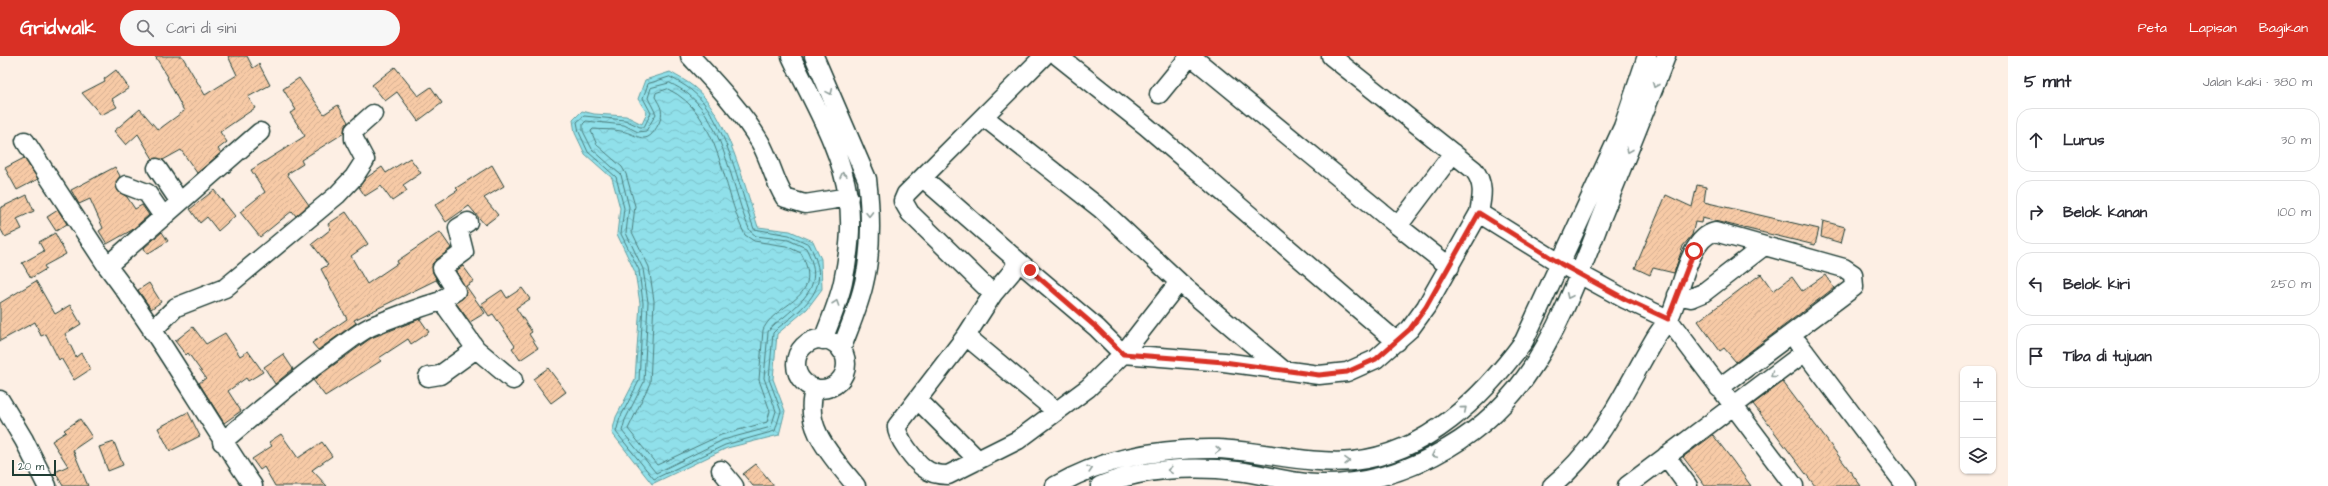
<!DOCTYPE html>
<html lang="id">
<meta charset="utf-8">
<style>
:root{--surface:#fff;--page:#f7f7f7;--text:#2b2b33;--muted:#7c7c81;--line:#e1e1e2;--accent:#d93025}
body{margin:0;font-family:"Architects Daughter",sans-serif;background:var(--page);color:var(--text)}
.controls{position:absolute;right:12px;bottom:12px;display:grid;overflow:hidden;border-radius:8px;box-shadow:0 1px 3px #0004}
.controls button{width:36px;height:36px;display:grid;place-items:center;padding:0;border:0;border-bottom:1px solid var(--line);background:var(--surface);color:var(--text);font:20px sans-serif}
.scale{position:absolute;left:12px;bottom:10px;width:44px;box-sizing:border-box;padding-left:4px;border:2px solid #1f3d34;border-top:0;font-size:11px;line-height:14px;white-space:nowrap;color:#1f3d34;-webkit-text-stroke:3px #fff;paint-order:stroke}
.stop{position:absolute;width:12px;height:12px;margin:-9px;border:3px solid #d93025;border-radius:50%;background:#fff}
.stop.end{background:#d93025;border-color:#fff;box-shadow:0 1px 4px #0008}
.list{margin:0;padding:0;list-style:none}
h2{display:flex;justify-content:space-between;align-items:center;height:52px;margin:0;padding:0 16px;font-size:17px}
h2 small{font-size:13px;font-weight:400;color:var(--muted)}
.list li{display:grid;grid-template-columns:26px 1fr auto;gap:12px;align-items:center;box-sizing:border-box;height:64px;margin:0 8px 8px;padding:0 8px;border:1px solid var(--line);border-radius:16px}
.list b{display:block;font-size:15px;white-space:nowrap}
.list em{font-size:13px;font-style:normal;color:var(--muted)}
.icon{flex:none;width:22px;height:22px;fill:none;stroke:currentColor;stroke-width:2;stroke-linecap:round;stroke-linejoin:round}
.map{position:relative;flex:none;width:2008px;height:430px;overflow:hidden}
header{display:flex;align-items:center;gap:24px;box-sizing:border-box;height:56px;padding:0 20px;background:var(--accent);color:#fff}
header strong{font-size:19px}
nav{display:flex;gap:22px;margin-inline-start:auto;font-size:14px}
.search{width:280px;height:36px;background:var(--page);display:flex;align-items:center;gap:10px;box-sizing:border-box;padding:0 14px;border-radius:22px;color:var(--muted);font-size:15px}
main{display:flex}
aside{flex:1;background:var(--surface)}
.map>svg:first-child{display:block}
</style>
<header>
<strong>Gridwalk</strong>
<div class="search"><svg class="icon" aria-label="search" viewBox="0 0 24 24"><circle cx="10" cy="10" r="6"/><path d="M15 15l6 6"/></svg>Cari di sini</div>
<nav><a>Peta</a><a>Lapisan</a><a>Bagikan</a></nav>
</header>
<main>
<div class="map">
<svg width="2008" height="430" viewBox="0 0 2008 430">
<defs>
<pattern id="water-waves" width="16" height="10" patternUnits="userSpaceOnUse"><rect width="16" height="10" fill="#90e0ea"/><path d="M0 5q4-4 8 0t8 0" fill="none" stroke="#7cc1c9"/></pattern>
<pattern id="building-hatch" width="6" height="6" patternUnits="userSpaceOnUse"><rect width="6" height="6" fill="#f7caa6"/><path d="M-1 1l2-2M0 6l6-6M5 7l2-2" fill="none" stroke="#d3ae90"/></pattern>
</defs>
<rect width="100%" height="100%" fill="#fdefe4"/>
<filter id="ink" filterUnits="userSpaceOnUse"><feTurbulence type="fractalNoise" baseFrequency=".025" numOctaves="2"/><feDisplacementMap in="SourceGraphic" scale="8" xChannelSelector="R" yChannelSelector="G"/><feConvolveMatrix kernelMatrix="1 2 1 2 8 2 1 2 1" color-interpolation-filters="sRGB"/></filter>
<g filter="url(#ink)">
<!-- water -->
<path fill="url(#water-waves)" stroke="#639fa1" d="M670,16C678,21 687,25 694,31C727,57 745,131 758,171L790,175L813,185L821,203L822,233L807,253L777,278L773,323L785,355L779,379L727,392L652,428L612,377L616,361L635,324L640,247L635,216L617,178L620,152L612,122L585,98L575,77L573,64L582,55L594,58L626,60L642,68L647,57L638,43L645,24Z"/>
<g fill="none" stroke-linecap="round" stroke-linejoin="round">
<!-- shore -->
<path stroke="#4c7e7d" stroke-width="1" d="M670,21C677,25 685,29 691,34C726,61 739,133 754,173L789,179L809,188C827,222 819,238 792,261C786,266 778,271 773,277L769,323L781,355L775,375L725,389L654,423L616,376L620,362L639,325L643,247L639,214L621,178L624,152L616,121L588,96L579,76L577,66L584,60L625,64L640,71H644L651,57L643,42L648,28Z
M670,27C676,30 683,34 688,38C725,68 732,135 750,175L756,180L788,184L806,192C823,225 810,239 784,261C779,265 772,269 768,276L764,322L776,355L771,371L723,384L656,417L622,375L625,364L644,326L648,246L643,213L626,177L629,151L621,119L592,93L583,75V68L586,65L624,69L638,76L646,75L656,58L648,42L651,32Z
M668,33C722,59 721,132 745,179L754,185L786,190L801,197C826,244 775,246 763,274L759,324L770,355L767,366L721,379L657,409L628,373L650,327L654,245L649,211L632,176L635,150L626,118L622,111L597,89L591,75L593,73C602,74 612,73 621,75C639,78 646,93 659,67C664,56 661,51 655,41L656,37Z"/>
</g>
<!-- building -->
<path fill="url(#building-hatch)" stroke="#1f3d34" d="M155,0H182L205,39L237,19L228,0H247L253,12L259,8L270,29L248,41L255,52L220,76L227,86L218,93L221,97L197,117L181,94L163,104L153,103L138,78L126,89L114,75L140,53L158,74L184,55L167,22L168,21Z
M395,11L418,40L431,31L442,47L418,65L397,36L385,45L372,29Z
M116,14L129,32L112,43L117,51L101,59L82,37L105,25L104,23Z
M299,22L324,58L338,49L348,66L345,70L344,77L301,104L303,108L287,118L309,149L296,160L292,155L260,181L240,156L265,136L251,114L305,80L290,57L296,54L283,33Z
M24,102L38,123L17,134L5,112Z
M410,102L421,117L403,129L407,135L392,145L381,130L365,140L359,131L366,122L382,111L386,117Z
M492,109L504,130L484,142L498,159L485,169L469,150L446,166L435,149L458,134L456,132Z
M115,111L120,120L116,126L118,135L127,141L135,153L142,149L149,159L132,174L107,188L99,175L103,172L90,143L79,148L71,134Z
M1697,129L1706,131L1704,146L1819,173L1815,189L1702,162L1701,167L1695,166L1692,179L1683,190L1674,217L1653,212L1650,219L1635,212L1666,139L1692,151Z
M214,134L235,160L218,175L207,161L200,167L190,153Z
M27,139L34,155L17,163L22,173L5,181L0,172V152Z
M58,154L67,168L56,175L47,161Z
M346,156L368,188L351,200L367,228L398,207L397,205L440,176L451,192L432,208L433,217L441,231L436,224L354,264L356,267L318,294L312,287L347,263L321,213L328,209L312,188L331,173L328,168Z
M1823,165L1845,171L1841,187L1821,181Z
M162,176L168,185L147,198L144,192Z
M55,177L66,198L44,210L46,213L31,222L22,207L44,195L39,186Z
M463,210L474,225L466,230L485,257L470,266L456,247L465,240L466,235L456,215Z
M1761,218L1773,235L1792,221L1802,235L1825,219L1834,232L1736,306L1724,292L1720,295L1698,265Z
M36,225L55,258L70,249L81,268L65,278L76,301L81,297L91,313L74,324L61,302L59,304L46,278L41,280L35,266L0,285V247Z
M149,227L161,246L151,253L138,234Z
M522,232L530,243L516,252L532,276L529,278L538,292L520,304L512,292L515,290L493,258L489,260L481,248L502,234L507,242Z
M420,263L429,276L411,288L408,283L379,302L381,305L325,340L313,324L371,282Z
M193,271L206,288L225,277L240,300L248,295L263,316L248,325L246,322L228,335L241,355L224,367L199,327L206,322L188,297L186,299L175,285Z
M283,298L293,313L275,328L264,311Z
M548,312L566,336L551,347L533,323Z
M1783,326L1844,407L1861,430H1815L1766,365L1753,348Z
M188,356L200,380L170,395L158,372Z
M80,363L92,381L73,394L88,430H63L55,416L68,410L52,385L66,376L64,374Z
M281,378L298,402L322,386L332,400L312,414L327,430H275L264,411L260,414L252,403L272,390L269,386Z
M1713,379L1733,405L1751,430H1705L1683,401Z
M114,386L123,409L108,415L99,391Z
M756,408L774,430H753L743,418Z"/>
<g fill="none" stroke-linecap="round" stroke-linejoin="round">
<defs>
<path id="minor" d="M690,0C715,27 741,54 760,86C770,103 774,125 785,142L805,148L849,141
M791,0C812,45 841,91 848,141C853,169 849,198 843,226C839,245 830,265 823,284
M814,0L867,123C871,157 872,194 864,227C859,250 849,272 841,294
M1058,0L1146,70L1397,286
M1191,0L1398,170
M1331,0L1474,114C1485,128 1482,141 1479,157L1561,208L1625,243L1668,263L1794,430
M1159,38L1190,0
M984,61L1101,153L1179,226L1283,314
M25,85L107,210
M157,112L180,146
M923,122L1018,205
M126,129L147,137L163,160
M468,166L458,172L464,196L442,212L456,235L444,242L442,245L476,293L513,324
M1450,211L1398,170L1453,97
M1179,226L1123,298L1088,332L1018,384L948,419C939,419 931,418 924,412C916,406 895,380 897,370L966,280L993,238L1011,217L1018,205L1097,272L1123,298L1224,306L1319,319L1347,316L1376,303L1410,273L1426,251L1479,157
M993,238L910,157L903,145L906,138L1044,0
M1677,239L1691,242L1703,237L1764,190
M152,275L176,251L225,232L337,139L354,121L365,104L354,83V75L373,58
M966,280L1056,355
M796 308a25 25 0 1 1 50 0a25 25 0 1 1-50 0Z
M1798,287L1906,430
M428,321L440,319L476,293
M815,332C801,371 833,401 856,430
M0,344L24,384L47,430
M918,344L978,404
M222,386C260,354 296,323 336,294C348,286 362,273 377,268C398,260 419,251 442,245
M1666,400L1688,430
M721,414L734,430
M253,430C203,357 161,280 107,210L260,76
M1055,430C1103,402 1162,392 1218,393C1263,395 1308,409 1353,405C1427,397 1482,342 1524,285L1623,71L1647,0
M1100,430C1139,412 1195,410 1237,415C1264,418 1290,427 1318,428C1397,430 1479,386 1525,322C1559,275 1580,217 1601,163C1623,109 1645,55 1666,0
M1552,430C1601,390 1623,337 1654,284C1658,277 1663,271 1668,264C1681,242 1687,182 1715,176L1844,212L1853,218L1854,231L1719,332
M1627,430L1805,296"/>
</defs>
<!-- minor casing -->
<use href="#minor" stroke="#1f3d34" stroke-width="21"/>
<!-- minor -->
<use href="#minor" stroke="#fff" stroke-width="18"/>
</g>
<!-- one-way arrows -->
<defs><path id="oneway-chevron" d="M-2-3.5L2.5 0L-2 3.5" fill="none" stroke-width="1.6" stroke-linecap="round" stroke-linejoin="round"/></defs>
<g stroke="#8f9e9a">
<use href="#oneway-chevron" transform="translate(1655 29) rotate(112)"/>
<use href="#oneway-chevron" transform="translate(830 36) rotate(66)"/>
<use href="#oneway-chevron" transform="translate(1629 94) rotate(112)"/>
<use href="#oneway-chevron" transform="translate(843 119) rotate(-103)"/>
<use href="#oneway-chevron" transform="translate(869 158) rotate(89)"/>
<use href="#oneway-chevron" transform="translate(1569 240) rotate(115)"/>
<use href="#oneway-chevron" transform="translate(836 247) rotate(-71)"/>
<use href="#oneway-chevron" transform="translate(1773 319) rotate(142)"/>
<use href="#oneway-chevron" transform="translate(1464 353) rotate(-40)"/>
<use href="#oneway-chevron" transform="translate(1218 394) rotate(2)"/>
<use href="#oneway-chevron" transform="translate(1434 399) rotate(155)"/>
<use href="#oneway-chevron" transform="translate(1347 405) rotate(-1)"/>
<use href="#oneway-chevron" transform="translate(1090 413) rotate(-17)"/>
<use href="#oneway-chevron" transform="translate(1170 414) rotate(177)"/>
</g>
</g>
<g fill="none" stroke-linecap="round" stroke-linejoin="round" filter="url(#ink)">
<!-- route -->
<path stroke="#d93025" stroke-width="5" d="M1030,214L1097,272L1123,298L1224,306L1319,319L1347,316L1376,303L1410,273L1426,251L1479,157L1561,208L1625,243L1668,263L1694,195"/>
</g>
</svg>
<div class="controls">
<button>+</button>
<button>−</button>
<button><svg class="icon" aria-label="layers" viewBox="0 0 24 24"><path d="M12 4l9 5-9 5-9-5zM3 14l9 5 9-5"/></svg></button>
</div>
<div class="scale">20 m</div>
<div class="stop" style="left:1694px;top:195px"></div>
<div class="stop end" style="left:1030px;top:214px"></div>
</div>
<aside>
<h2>5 mnt<small>Jalan kaki · 380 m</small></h2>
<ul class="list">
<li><svg class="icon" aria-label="ahead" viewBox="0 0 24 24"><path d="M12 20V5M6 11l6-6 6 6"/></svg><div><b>Lurus</b></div><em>30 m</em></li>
<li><svg class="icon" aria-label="right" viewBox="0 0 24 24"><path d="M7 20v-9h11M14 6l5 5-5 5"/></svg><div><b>Belok kanan</b></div><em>100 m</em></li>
<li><svg class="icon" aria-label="left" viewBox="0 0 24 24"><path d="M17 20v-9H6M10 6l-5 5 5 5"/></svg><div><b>Belok kiri</b></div><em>250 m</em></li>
<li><svg class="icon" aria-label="arrive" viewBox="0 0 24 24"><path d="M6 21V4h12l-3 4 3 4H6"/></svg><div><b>Tiba di tujuan</b></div></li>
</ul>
</aside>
</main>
